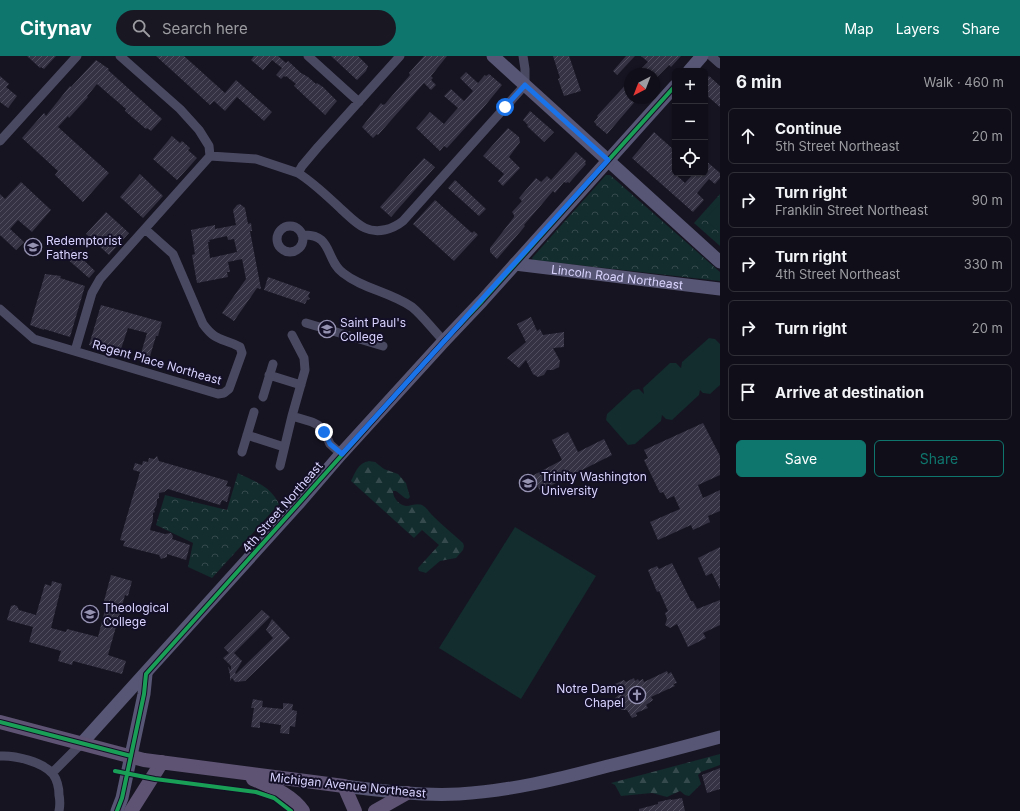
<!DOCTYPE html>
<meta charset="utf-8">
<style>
:root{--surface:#100f19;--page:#191822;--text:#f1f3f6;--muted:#9c9ca2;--line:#302f38;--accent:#0f766e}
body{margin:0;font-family:Inter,sans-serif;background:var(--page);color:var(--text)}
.controls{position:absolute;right:12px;top:12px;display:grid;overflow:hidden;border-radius:6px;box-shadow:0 1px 3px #0004}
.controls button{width:36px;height:36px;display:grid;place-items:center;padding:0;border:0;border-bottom:1px solid var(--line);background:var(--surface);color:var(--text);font:20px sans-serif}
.compass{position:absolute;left:624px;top:12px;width:36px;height:36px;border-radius:50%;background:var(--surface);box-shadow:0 1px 3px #0004;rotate:222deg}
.stop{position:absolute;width:12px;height:12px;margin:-9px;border:3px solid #1a73e8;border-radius:50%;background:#fff}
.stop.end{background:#1a73e8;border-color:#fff;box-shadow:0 1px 4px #0008}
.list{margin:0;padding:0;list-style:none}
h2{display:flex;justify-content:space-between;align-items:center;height:52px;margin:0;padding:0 16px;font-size:17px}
h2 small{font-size:13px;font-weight:400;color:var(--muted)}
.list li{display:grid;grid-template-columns:26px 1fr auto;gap:12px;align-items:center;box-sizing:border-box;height:56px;margin:0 8px 8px;padding:0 8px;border:1px solid var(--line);border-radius:6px}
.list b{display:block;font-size:15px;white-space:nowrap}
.list p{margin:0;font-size:13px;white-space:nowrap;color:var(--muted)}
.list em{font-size:13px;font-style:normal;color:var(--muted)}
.actions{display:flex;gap:8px;padding:12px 16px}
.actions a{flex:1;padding:9px 0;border:1px solid var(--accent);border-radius:6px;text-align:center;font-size:14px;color:var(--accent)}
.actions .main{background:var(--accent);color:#fff}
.icon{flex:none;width:22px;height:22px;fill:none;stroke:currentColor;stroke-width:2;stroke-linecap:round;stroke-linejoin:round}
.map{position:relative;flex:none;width:720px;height:755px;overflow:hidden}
header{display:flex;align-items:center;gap:24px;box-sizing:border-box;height:56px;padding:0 20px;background:var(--accent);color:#fff}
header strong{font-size:19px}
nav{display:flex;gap:22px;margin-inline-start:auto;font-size:14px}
.search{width:280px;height:36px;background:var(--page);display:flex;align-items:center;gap:10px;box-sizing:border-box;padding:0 14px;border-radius:22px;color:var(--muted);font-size:15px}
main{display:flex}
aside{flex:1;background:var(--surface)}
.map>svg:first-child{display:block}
</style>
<header>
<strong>Citynav</strong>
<div class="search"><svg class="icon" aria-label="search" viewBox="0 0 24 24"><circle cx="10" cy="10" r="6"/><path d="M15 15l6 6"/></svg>Search here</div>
<nav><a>Map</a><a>Layers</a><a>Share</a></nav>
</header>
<main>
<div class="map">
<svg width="720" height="755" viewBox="0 0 720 755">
<defs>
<pattern id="forest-firs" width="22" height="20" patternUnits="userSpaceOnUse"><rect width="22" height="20" fill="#132c2d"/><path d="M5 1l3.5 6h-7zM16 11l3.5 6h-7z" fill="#354a4c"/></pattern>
<pattern id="park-crowns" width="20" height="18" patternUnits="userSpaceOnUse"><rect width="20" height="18" fill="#132c2d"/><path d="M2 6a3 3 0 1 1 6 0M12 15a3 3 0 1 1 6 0" fill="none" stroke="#354a4c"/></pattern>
<pattern id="building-hatch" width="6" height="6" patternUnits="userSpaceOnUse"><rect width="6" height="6" fill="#343243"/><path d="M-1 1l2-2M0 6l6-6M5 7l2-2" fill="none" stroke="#514f5f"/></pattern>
</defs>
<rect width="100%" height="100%" fill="#161421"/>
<!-- forest -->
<path fill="url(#forest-firs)" d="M369,405L375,406L384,413L398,418L406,427L410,441L408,443L405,442L396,435H393C393,442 399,449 406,450C411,450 417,447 422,449C426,451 429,456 433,460C442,469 453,478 463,487L464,490L463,494L456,502L440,505L426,517L419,515L418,512L439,489L422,474L414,482L351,425C355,417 358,407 369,405Z
M720,698V709L701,716L698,719L701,728L689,740L685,739L680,735L667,741L652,737L621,740L615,729L611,727Z"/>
<!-- park -->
<path fill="url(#park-crowns)" d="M606,119H610L720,216V225L533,204L532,202Z
M720,138V190L694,167Z
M238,417C255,426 270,429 279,448L212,522L188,511L193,487L156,469L165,439L227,454Z"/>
<!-- pitch -->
<path fill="#132c2d" d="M720,147V177L705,163Z
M709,282L715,283L720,288V329L710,338L703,337L700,334L699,339L672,364L666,363L662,359L661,365L635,388L628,389L606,364L607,358L633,334L639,333L644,338L643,332L670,307H676L681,312L682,306Z
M515,471L596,520L521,643L439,592Z"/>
<!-- building -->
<path fill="url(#building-hatch)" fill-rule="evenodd" d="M27,0H56L44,13L41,11L40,12Z
M156,0H184L225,37L236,24L272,56L264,65L237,41L225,55L214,45L210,49Z
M254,0H278L286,7L288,5L301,17L308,21L316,28L317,27L323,31L337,45L325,59L294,30L296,28L286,20L285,21L284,20L281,23L276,19L282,12L272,4L263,14L251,4Z
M331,0H358L368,10L366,15L357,24Z
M424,0H447L431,20L433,22L431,24L436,29L431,34L424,27L378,79L377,78L373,82L362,71L381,47L383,49L385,48L410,19L409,17Z
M553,0H569L581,35L564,40L558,23L560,22Z
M626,0H635L617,19L613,15Z
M641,0H681L671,11L669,9L654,24V18H636L648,6Z
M96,4L109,13L108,14L162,63L151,75L147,72L146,73L125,55L126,53L97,28L87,40L88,41L69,62L68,60L58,71L109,117L83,146L55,119L58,115L22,82L44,57L46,60L70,30L71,31Z
M466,16L478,27L485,19L486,20L489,18L502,29L483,52L447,92L444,90L440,95L416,72L430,56L444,68L449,62L458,52L444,40L451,33L464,45L473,35L460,22Z
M0,20L9,28L6,31L17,40L8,52L0,46Z
M709,20L720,30V51L705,38V24Z
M630,24V42H638L607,78L596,69V68L594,66L598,61L597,60Z
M530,55L554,76L544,86L527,70L528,69L523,64Z
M508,72L519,81L520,86L509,101L520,112L503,130L498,125L504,118L483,100Z
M654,76L675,95V111L672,115L685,127L694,117H705V104L720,117V122L715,128L709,123L697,137L704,144L693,156L632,102Z
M172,80L180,87L182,85L190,92L188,94L197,102L177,124L153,103Z
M576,96L586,105L585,107L586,108L569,127L568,126L566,127L564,126L555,137L553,135L524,169L525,170L497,203L490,196V192L514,161V159L512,156L522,145L519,142L536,122L541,126L547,120L551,124Z
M424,102L435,111L391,161L380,151Z
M140,118L163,140L143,162L120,141Z
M455,124L486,153L479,160L448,132Z
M21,126L51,154L32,176L18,164L10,173L24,186L16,194L0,179V138L5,143Z
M435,144L472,177L474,175L478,179L454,205L413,168Z
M240,148L245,152L248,168L251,167L252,175H250L261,233L257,232L234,265L222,257L246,223L242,203L228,206L230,216H227L228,221L197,227L192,199L195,198L191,174L215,169V173L236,169L233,154L237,149ZM227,180L228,184L234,183L237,196L210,202L208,186H210L209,184Z
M106,156L129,177L109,199L86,178Z
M72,193L95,215L89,222L65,201Z
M45,218L61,220L60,222L85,230L70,281L44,273V274L30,269Z
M268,221L310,236L308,240L310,243L307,244L305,248L264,234Z
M101,249L162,266L158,280H156L148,307L139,304L147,277L128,272L119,299L89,289Z
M531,261L537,275L540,273L543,279L564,276V291L553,292L560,305L559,311L553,314H547L544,319L538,321L533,318L526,304L519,312L507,302L526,286L517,268Z
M703,367L720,400V419L698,429L703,442L720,434V455L708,460L710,466L693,474L691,469L658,484L650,466L680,453L674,440L667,443L663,436L660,437L644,404L648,402L644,394Z
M568,376L578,396L604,383L612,399L540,435L532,420L562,404L552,384Z
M157,400L159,405L228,425L226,430L231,431L227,446L222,444L220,449L168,433L164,436L159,437V442L157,443V448L154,454L155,456L153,457V463L150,474L165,478L171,477L173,480L172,483L190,489L186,504L167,498V501L161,503L159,499L123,490L125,485L120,484L140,416L133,414L135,407L142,409L143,405L148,406L149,402L154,403Z
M720,491V533L712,517L706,520L698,502Z
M672,507L691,545H693L697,553L720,544V569L703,577L706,582L688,591L677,568L670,572L665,569L667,563L665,557L668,555L659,535L657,536L648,514L657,510L659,513Z
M111,519L132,525L128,540L125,539L108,599L126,605L122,618L73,605L72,609L58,605L61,595L29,586L33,571L7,564L11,550L14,549L17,550L19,554L36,559L45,528L51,530L52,525L62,528L51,572L66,576L67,573L98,581L107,546L104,545Z
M262,554L270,561L234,597L242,605L235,617L236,618L273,582L266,574L272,563L290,582L245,625L235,626L232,622L230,625V619L228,611L231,614V610L223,602L229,597L224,592Z
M667,615L668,618L671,616L677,627L673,628L675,630L651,641L653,644L646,649L648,652L636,657L637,660L632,662L627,654H622L616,650L615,642L620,638L615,628L624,624L626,626L634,622L635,625L638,623L639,625L643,623L644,626Z
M253,643L263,645L262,651L283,653V647L293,648L292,654L297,655L295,671L290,670L289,678L280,677L281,669L260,666V672L251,671L254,652H251Z
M720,712V733L707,737L702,719Z
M682,742L685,755H639V753L658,748V746L671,743V744Z"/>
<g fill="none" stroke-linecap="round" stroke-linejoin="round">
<!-- street -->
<path stroke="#4a4962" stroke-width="9" d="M308,0L359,46
M711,0L720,8
M0,85L77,0
M210,100L256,103L298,117L302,110L318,91L400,0
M298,117C314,127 327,140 341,153C348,159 356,168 365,172C378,178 393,173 403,165L525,29V13L523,0
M277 183a13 13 0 1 1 26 0a13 13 0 1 1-26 0Z
M302,179C333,177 325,204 343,217C363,233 391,236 412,251C423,260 433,274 444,285
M0,253L34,283L218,338L224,337L229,333L242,297L240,291C222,281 217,287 203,268L173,198L145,173
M306,267L383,290
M292,279L304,302L305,314L292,360L312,366L318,369L324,375L330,388L341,398
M75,295L92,237L100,223L210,100L209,90L199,74L180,53L120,0
M269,319L301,329
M263,341L273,308
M247,379L284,391
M242,396L254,356
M280,410L292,360
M0,700C15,699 43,706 53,718C57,724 59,732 59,739C60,744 60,750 59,755
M52,717L81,688"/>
<!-- secondary -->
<g stroke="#575674" stroke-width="13">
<path d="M493,0L720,206"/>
<path d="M689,15L702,0"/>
<path id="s1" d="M515,208L720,233"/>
<path d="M81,688L298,448L341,398L444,285L482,245L675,30"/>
<path d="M344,730C383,735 421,740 459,738C510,735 559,723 608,710C646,701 683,691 720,681"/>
<path d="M117,755L122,742L144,638L146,618"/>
</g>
<!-- primary -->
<path stroke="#5e5373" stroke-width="14" d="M0,666L144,704L344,730L355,755
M253,723C271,731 291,738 303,755
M131,755L162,706
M375,755L407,737"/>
<defs>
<path id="cycleway" d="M0,666L131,700
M115,715L155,723L256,736L274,742L291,755
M117,755L122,742L144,638L146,618L444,285L482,245L675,30"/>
</defs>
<!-- cycleway casing -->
<use href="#cycleway" stroke="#130f26" stroke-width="6"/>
<!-- cycleway -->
<use href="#cycleway" stroke="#1a9f57" stroke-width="4"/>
</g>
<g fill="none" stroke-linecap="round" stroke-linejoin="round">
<!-- route -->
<path stroke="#1a73e8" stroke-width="5" d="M324,376L330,388L342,398L608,104L525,29L505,51"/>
</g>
<!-- icons -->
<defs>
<symbol id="university-ring" viewBox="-11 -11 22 22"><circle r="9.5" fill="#130f26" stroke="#9591b1" stroke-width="1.5"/><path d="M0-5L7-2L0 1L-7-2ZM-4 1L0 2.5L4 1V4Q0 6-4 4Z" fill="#9591b1"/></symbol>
<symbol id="school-ring" viewBox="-11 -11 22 22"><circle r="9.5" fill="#130f26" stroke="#9591b1" stroke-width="1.5"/><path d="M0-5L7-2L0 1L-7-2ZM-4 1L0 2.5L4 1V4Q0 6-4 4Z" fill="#9591b1"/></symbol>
<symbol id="church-ring" viewBox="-11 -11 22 22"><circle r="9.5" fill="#130f26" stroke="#9591b1" stroke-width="1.5"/><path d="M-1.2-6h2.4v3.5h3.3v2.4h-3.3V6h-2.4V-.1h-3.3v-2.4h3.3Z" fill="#9591b1"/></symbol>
</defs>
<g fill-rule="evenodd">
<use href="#university-ring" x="23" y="181" width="20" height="20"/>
<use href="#university-ring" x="317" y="263" width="20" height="20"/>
<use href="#university-ring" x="518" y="417" width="20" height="20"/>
<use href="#school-ring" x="80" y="548" width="20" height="20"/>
<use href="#church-ring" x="627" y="629" width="20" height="20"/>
</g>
<g text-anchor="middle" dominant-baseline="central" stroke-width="4" stroke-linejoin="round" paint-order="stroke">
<!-- poi labels -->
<g font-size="12" fill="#d9d4ff" stroke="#130f26" text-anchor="start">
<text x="46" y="184">Redemptorist<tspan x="46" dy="14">Fathers</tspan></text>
<text x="340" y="266">Saint Paul's<tspan x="340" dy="14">College</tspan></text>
<text x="541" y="420">Trinity Washington<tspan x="541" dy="14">University</tspan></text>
<text x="103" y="551">Theological<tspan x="103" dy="14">College</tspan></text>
<text x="624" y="632" text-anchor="end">Notre Dame<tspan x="624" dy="14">Chapel</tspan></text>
</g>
<!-- street labels -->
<g font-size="12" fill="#d9d4ff" stroke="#130f26">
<text stroke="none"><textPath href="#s1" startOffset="103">Lincoln Road Northeast</textPath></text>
<text transform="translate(157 306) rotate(16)">Regent Place Northeast</text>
<text transform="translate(282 451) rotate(-49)">4th Street Northeast</text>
<text transform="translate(348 729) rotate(6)">Michigan Avenue Northeast</text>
</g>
</g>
</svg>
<div class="controls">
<button>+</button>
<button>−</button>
<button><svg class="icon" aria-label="locate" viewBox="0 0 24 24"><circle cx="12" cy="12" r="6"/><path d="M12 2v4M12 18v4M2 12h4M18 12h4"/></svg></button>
</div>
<svg class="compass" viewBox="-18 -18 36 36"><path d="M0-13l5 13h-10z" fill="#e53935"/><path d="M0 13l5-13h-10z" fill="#9c9ca2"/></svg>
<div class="stop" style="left:505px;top:51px"></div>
<div class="stop end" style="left:324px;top:376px"></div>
</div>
<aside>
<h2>6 min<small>Walk · 460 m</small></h2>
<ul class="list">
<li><svg class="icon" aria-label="ahead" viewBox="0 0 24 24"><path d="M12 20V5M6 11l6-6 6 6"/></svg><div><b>Continue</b><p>5th Street Northeast</p></div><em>20 m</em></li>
<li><svg class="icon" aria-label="right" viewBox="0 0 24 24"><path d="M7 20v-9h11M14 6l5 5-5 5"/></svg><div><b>Turn right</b><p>Franklin Street Northeast</p></div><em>90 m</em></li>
<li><svg class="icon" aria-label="right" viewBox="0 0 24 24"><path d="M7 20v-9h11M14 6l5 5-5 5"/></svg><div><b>Turn right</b><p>4th Street Northeast</p></div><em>330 m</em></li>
<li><svg class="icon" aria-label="right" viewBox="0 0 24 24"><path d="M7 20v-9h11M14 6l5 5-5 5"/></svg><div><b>Turn right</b></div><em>20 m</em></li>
<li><svg class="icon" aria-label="arrive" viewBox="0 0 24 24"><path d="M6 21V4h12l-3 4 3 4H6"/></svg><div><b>Arrive at destination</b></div></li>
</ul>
<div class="actions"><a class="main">Save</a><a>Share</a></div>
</aside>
</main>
